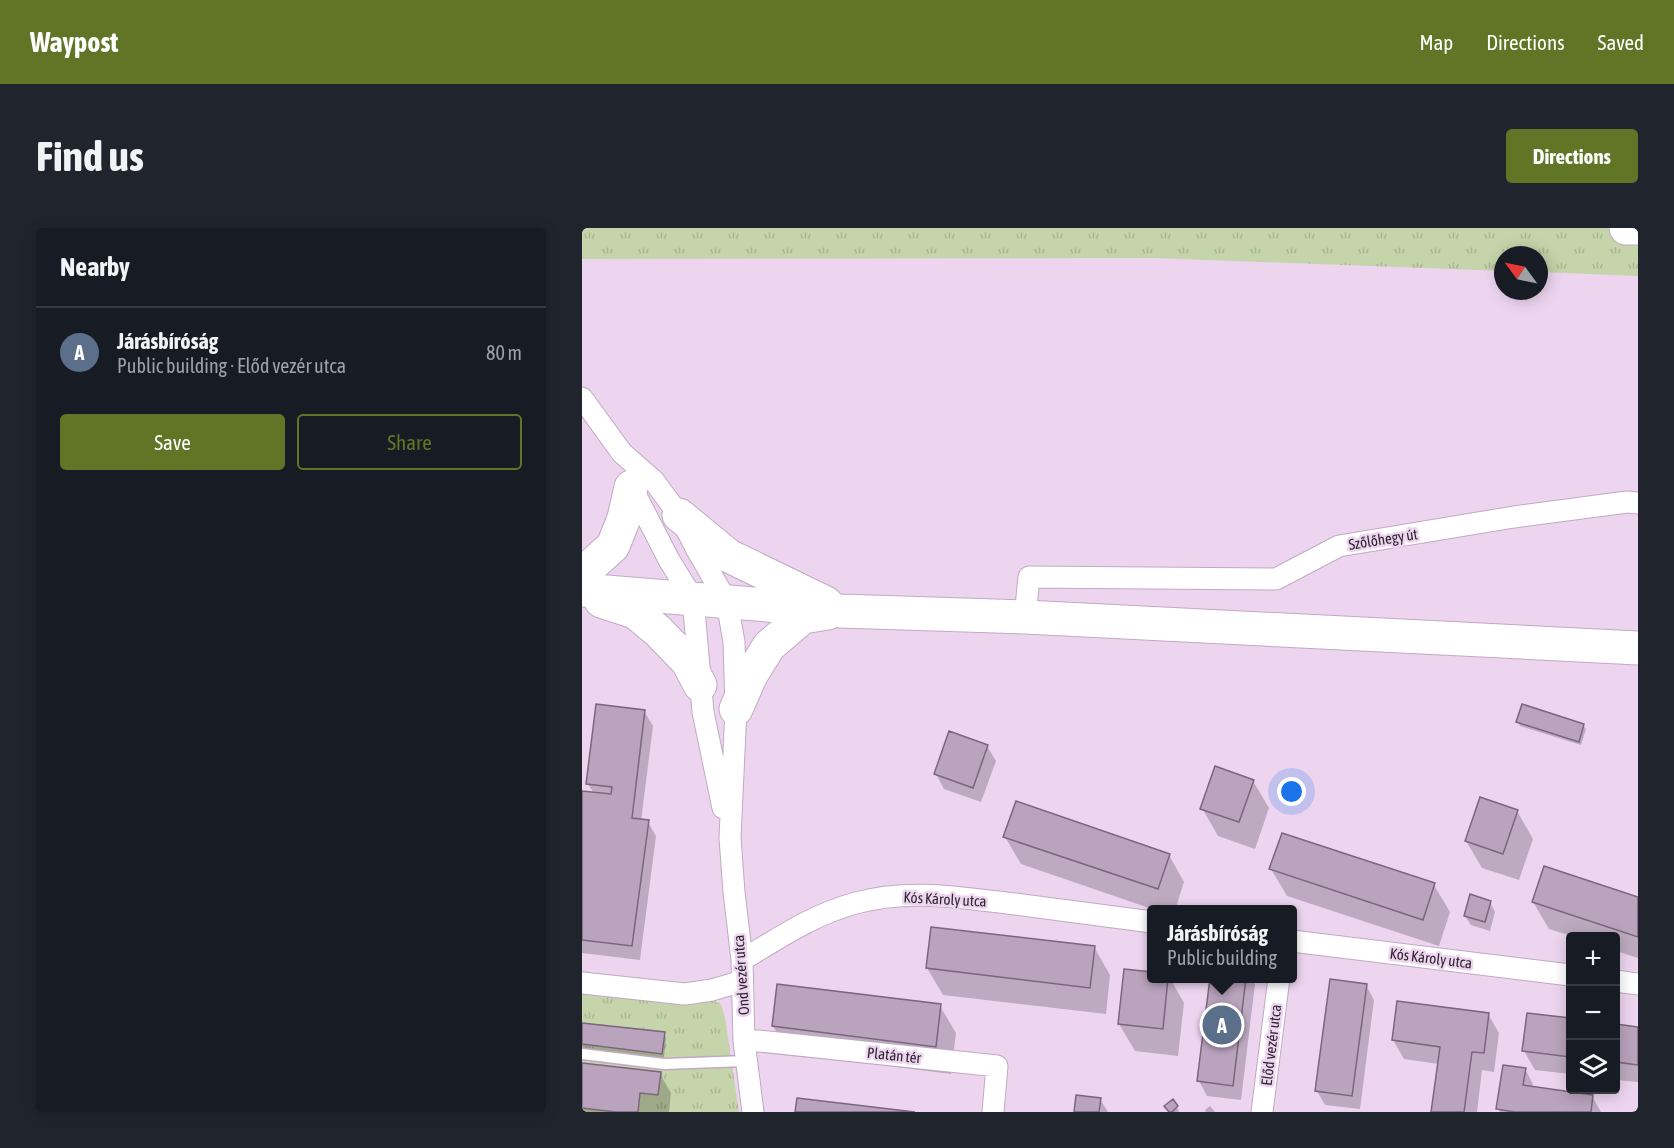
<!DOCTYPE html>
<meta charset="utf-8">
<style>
:root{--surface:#171b24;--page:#20242c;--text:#f1f3f6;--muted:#9ea1a6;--line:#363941;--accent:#607526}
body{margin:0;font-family:"Asap Condensed",sans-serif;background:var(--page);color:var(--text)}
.controls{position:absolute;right:18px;bottom:18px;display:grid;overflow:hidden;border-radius:6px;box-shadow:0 3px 15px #0003}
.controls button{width:54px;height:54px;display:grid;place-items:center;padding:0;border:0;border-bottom:2px solid var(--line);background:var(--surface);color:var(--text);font:30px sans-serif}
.compass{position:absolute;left:912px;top:18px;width:54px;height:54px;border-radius:50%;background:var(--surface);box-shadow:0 3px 15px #0003;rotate:303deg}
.you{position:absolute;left:710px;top:564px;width:21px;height:21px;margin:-15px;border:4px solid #fff;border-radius:50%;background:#1a73e8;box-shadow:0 0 0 9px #1a73e833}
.badge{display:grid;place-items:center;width:39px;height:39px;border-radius:50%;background:var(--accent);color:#fff;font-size:20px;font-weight:700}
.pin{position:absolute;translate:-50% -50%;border:3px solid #fff;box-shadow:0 2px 6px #0006}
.popup{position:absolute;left:565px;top:677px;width:150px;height:78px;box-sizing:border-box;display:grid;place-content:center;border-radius:6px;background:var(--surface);filter:drop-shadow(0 2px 4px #0005);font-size:20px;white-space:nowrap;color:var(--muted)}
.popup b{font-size:22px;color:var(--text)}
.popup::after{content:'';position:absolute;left:50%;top:100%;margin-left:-12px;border:12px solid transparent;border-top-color:var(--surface)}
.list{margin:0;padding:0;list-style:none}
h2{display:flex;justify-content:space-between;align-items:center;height:78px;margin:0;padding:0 24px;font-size:26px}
h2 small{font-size:20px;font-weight:400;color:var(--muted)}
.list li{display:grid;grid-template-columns:39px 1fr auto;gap:18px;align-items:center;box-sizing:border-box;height:90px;padding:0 24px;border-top:2px solid var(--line)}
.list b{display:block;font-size:22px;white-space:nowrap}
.list p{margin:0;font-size:20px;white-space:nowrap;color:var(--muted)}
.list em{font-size:20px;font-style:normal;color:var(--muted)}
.actions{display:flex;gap:12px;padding:18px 24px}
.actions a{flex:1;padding:14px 0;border:2px solid var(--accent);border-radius:6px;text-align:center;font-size:21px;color:var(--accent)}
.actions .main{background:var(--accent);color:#fff}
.icon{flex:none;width:33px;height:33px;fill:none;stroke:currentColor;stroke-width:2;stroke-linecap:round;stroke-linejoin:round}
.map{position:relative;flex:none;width:1056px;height:884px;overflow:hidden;border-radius:6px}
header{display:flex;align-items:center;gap:36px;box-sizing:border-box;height:84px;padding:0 30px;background:var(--accent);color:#fff}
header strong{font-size:28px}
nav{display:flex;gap:33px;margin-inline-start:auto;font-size:21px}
.intro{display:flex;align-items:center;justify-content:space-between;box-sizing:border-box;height:144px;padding:0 36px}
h1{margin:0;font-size:42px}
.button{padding:15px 27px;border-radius:6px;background:var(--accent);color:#fff;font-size:21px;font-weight:700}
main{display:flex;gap:36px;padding:0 36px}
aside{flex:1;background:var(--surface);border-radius:6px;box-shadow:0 3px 15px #0003}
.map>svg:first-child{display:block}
</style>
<header>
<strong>Waypost</strong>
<nav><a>Map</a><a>Directions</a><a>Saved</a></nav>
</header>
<div class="intro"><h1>Find us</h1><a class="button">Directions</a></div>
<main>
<aside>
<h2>Nearby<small></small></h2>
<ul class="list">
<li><span class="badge" style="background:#5c6f8a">A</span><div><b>Járásbíróság</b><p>Public building · Előd vezér utca</p></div><em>80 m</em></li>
</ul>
<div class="actions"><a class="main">Save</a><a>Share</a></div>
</aside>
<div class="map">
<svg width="1056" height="884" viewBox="0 0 1056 884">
<defs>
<pattern id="grass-tufts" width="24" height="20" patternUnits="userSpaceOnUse" patternTransform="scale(1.5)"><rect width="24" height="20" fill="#c6d4ab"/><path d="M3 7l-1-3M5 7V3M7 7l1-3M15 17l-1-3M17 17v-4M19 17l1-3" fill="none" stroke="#aab693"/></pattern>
</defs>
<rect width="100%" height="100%" fill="#edd5f0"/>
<!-- grass -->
<path fill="url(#grass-tufts)" d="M0,0H1056V48L957,44V27H921V43L572,30L0,31Z
M0,764L100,775L133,773L139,776L143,789L157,884H0Z"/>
<!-- shadow -->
<path fill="#0003" d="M62,483L71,498L59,593L66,594L74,608L58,732L0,725V564L12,566L6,556Z
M936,494L1001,497L1004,501L999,517L938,498Z
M405,518L414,533L399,574L362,561L354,546Z
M671,553L687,580L673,621L636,608L620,580Z
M935,583L951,611L937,652L900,640L884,613Z
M423,609L587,627L602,654L593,682H573L439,636Z
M689,641L852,657L868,684L857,718L705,668Z
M1056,671V730L1034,723V708H990L967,701L951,674Z
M908,674L913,684L908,703L889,697L883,688Z
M512,719L528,747L524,786L361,767L345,740Z
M570,750H588L602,775L596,828L553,823L537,796Z
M630,750H669L673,756L659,872L625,868L617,853Z
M784,757L792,772L778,881L743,877L735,863Z
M358,778L374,805L369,846L207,825L191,798Z
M906,786L917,805L912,844L900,842L895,884H851L857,836L822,831L811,812Z
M946,787L988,792V846L953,842L942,823Z
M0,796L82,806L84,810L82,830L0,820Z
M1034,797L1056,800V854L1034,852Z
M0,836L78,846L89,865L87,884H0Z
M943,841L951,856L950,860L1010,868L1019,884H918L916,881Z
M518,871L526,884H494Z
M628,878L633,884H624L623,882Z
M595,879L597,883L596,884H588Z"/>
<!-- building -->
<path fill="#baa3bd" stroke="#7b667e" stroke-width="1.5" d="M14,476L63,482L50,590L67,592L50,718L0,712V563L29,566L30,559L4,556Z
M940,476L1002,496L997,514L934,494Z
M367,503L406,517L391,560L352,546Z
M633,538L672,552L657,594L618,581Z
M898,569L936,582L921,626L883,613Z
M434,573L588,626L576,661L421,609Z
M700,605L853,655L841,692L687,641Z
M962,638L1056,669V709L950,674Z
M888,666L909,673L903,694L882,688Z
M349,699L513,718L508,760L344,740Z
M542,741L570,744V750H586L581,801L536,796Z
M628,750H664L651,858L615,853Z
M748,751L785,756L770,868L733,863Z
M195,756L359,776L354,819L190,798Z
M815,773L907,785L902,825L890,824L882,884H849L858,819L810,812Z
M945,785L988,790V829L940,823Z
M0,795L83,804L80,826L0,816Z
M1034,796L1056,799V837L1034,834Z
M0,835L79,844L76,867L58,865L56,884H34L0,880Z
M921,837L944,840L941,857L1011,867L1009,884H932L914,881Z
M494,867L519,870L517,884H492Z
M215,870L333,884H213Z
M591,871L596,878L590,884H587L582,878Z"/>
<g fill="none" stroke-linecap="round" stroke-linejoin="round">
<defs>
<path id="lane" d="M0,826L82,836L164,833"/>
<path id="street" d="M0,170L40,225L72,253L97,287L115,322L145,374L152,414L154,481L148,610L152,664L160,732L162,813L171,884
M49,258L87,332L111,371L121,484L141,580
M443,389L447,349L694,351L757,318L932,289L1045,274L1056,275
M710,713L988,747
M160,732C197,710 232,686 274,675C327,660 380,670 433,676C479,682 524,688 570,694
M1034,753L1056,756
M0,755L103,766L130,762L160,753
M162,813H177L415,838L411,884
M680,884L697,750"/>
<path id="primary" d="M97,287L147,328L244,375
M0,346L31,318L42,290L49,259
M0,362L259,383L443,389L1056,420
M19,373L53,384L76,403L106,434L118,457
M154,481L169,447L187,418L221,389L246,385"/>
<path id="highway" d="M1044,0H1056"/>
</defs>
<!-- lane casing -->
<use href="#lane" stroke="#c0a9c3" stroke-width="13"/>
<!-- street casing -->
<use href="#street" stroke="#c0a9c3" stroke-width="23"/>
<!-- primary casing -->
<use href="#primary" stroke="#c0a9c3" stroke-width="35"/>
<!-- highway casing -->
<use href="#highway" stroke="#c0a9c3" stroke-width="35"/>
<!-- lane -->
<use href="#lane" stroke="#fff" stroke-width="10"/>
<!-- street -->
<use href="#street" stroke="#fff" stroke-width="21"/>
<!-- primary -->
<use href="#primary" stroke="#fff" stroke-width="33"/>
<!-- highway -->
<use href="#highway" stroke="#fff" stroke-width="33"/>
</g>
<g text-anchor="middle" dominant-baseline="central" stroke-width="5" stroke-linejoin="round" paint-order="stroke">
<!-- street labels -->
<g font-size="15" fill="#2e252f" stroke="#edd5f0">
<text transform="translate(801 311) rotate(-9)">Szőlőhegy út</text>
<text transform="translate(363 671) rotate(3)">Kós Károly utca</text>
<text transform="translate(849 730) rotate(7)">Kós Károly utca</text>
<text transform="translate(159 747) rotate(-94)">Ond vezér utca</text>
<text transform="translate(689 817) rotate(-83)">Előd vezér utca</text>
<text transform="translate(312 827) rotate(6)">Platán tér</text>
</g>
</g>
</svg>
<div class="controls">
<button>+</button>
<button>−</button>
<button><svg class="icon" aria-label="layers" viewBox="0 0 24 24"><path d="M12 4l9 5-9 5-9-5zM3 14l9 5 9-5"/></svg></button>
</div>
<svg class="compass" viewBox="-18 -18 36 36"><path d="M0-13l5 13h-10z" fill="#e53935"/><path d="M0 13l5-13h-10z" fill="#9ea1a6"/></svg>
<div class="you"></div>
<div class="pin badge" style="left:640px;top:797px;background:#5c6f8a">A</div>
<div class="popup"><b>Járásbíróság</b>Public building</div>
</div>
</main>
